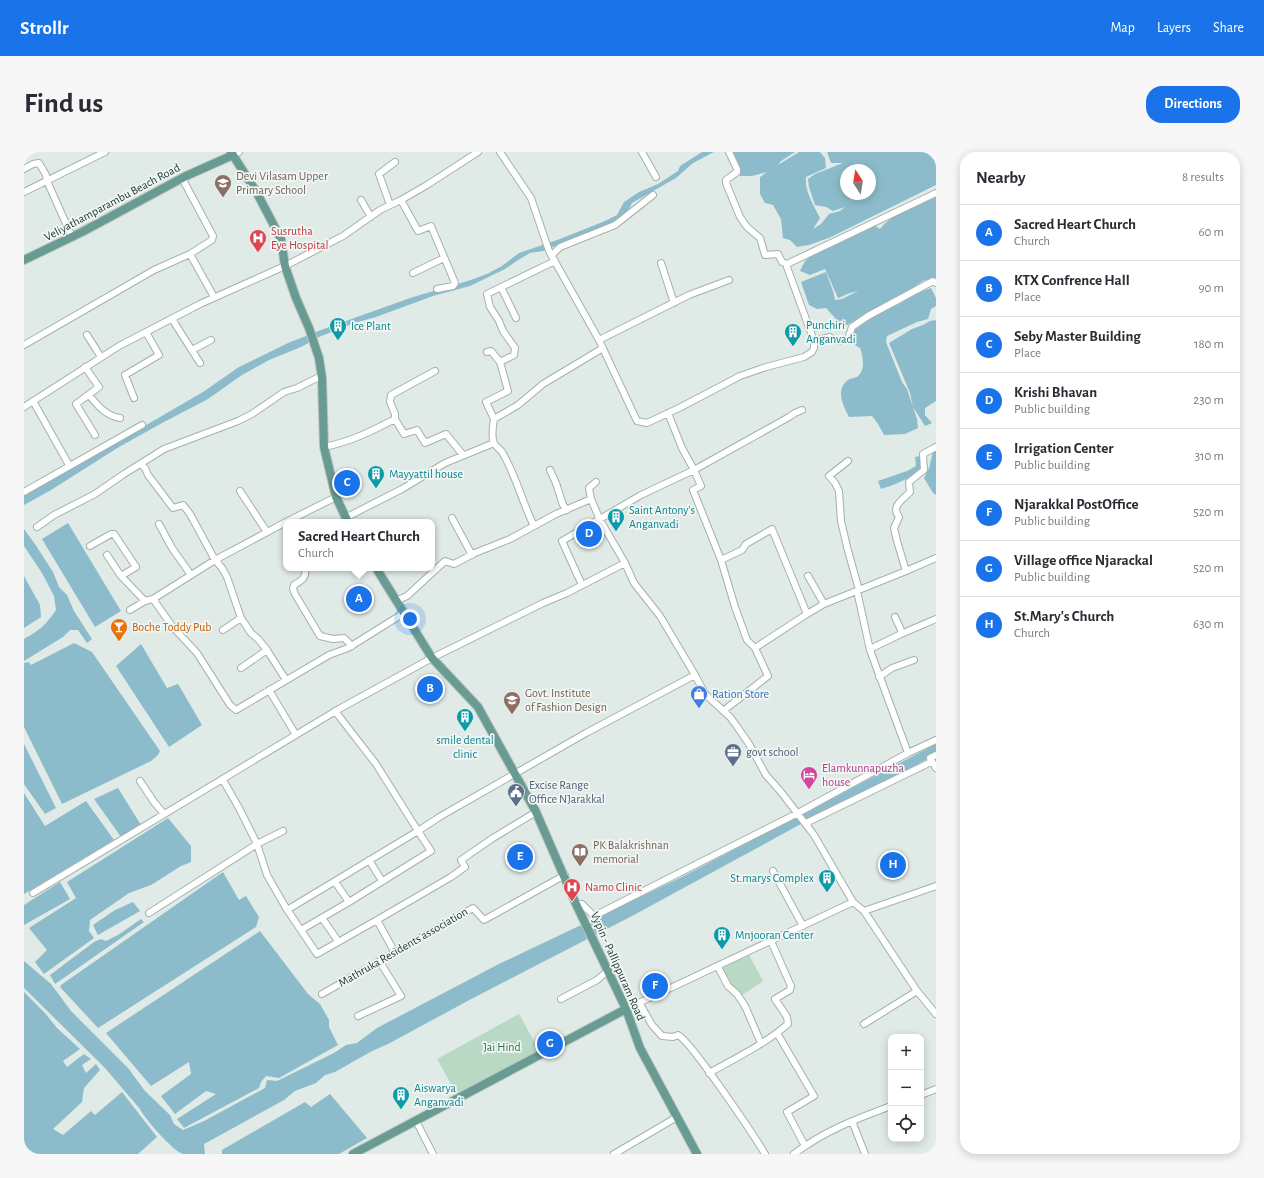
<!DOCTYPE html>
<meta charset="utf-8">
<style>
:root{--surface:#fff;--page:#f7f7f7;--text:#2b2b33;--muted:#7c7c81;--line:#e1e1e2;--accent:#1a73e8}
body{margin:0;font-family:"Alegreya Sans",sans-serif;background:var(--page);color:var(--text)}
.controls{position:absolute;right:12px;bottom:12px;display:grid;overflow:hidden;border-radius:8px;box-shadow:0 2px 10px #0003}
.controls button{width:36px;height:36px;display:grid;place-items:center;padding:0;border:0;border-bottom:1px solid var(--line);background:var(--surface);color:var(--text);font:20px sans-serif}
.compass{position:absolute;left:816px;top:12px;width:36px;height:36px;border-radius:50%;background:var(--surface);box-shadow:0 2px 10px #0003;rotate:348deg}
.you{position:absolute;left:386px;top:467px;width:14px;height:14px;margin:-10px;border:3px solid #fff;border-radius:50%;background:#1a73e8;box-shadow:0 0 0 6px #1a73e833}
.badge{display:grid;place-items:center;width:26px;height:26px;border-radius:50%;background:var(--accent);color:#fff;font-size:13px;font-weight:700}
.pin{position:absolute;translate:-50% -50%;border:2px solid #fff;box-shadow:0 1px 4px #0006}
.popup{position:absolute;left:259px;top:367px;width:152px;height:52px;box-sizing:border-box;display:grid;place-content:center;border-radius:8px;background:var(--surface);filter:drop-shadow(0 1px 3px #0005);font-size:13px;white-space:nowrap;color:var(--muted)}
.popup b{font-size:15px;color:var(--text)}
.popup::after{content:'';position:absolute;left:50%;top:100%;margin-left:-8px;border:8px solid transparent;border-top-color:var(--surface)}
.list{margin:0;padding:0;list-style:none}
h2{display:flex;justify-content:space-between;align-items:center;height:52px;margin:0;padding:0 16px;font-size:17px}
h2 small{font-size:13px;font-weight:400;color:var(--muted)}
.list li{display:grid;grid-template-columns:26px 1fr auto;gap:12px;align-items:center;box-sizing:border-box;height:56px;padding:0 16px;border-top:1px solid var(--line)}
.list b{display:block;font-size:15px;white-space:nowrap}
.list p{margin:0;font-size:13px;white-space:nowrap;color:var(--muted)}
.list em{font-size:13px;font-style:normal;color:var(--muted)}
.icon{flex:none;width:22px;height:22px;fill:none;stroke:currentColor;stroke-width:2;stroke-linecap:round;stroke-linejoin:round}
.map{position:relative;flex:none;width:912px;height:1002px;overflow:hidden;border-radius:16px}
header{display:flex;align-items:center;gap:24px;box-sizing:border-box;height:56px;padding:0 20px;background:var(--accent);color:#fff}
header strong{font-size:19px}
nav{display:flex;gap:22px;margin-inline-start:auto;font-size:14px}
.intro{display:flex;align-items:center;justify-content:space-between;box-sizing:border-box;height:96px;padding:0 24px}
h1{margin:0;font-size:28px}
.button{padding:10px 18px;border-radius:16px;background:var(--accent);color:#fff;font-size:14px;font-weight:700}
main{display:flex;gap:24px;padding:0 24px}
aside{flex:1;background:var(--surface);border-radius:16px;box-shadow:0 2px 10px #0003}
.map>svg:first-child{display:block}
</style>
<header>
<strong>Strollr</strong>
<nav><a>Map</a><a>Layers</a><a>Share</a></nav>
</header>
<div class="intro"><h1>Find us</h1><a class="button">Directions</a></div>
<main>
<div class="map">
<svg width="912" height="1002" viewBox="0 0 912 1002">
<rect width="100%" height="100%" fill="#e0eae6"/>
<!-- green -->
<path fill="#bad9c5" d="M725,803L739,829L717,844L702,830L696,817Z
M495,862L515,898L433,943L413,907Z"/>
<!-- water -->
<path fill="#8cbccb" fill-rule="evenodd" d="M678,0H690L669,11L652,26L608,51L600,67L519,99L506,101L494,108L481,117L446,134L409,144L352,165L330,171L295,185L277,195L245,208L218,223L184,247L138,271L95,295L27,338L0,353V344L2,343L179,240L215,215L264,191L297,178L386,146L447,128L463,122L478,114L495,101L536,87L581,69L593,63L600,50L615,40L634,32L654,19L656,14Z
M707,0H771L757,9L754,13L775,0H796L801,6L802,16L782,25C780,38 790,54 796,66L789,77L797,72L805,62L816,59L821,55L809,59L802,55L791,53L785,35L784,27L791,22L819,11H807L803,0H912V33L807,85L785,93L773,95L766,88L759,86L757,67L749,53L741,51L736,42V25L743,20L728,24H716ZM822,18H846V42H822Z
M912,45V131L908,126L899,129L870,148L821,174L814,172L811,166L802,156L793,157L785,153L777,130L802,120L809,139L811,148L818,147L834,139L826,141L814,146L801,117L786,123L776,119L781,109L787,104L850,73L856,77C869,60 894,55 912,45Z
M907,136L912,146V154L907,157L904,167L893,170L863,184L862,190L878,230L883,237L893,267L894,276L881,282L860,283L854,272L848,264L825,265C819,253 811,238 824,228C827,226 831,226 833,225C842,218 839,205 836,196L829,192L827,184L831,175L841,168L877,151L890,142Z
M912,168V249L901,256V263L908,271L901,274L889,255L886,241L865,191L888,177L899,173L906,169Z
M912,298V343L909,341L900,326L905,316L909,300Z
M896,304L897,314L896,321L869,333L857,337L854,329L883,319L892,314L891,305Z
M44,371L97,459L71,475L18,387Z
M0,377L11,392L29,420L35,435L43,443L50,459L68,487L63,491L54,478H46L39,485L0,509V487C16,478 22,473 32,458L30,444L18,421L0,394Z
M0,424L16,453L17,465L0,476Z
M50,491L68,500L136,599L134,603L127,609L38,652L0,575V511L5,510L7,513Z
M117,492L143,536L154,532L178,573L145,595L92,514Z
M0,592L32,656L21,662L0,632Z
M912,592V602L854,634L799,660L608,764L451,845L364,892L348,899L311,920L301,923L292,931L271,939L260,948L180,992L181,1002C174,1002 165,1002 159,1002C150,1000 120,966 116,957L81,916L0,836V809L27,832L47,859L104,916L121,939L146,963L150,972L159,978L180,969L241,936L243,928L253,929L310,901L322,893L333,891L353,876L473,813L658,725Z
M94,636L117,673L97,685L70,647Z
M0,641L21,674L62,649L90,688L0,742Z
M144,666L167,694V710L157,714L127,733L105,741L66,768L65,779L70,786L20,822L11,810L23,798L5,776L52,746L43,730Z
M199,720L215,748L222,744L235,765L232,775L74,876L36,835L37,833Z
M36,730L46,747L0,773V753Z
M109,750L116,759L74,783L69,773L91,758Z
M117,767L120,770L31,832L26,823L70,790L77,787L82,789L94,783Z
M236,779L284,842L296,852L305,868V875L314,893L255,926L242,924L237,930L235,936L160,976L153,967L192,942L182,939L151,962L137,944L167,922L165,910L127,934L82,881Z
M0,840L21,861L33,876L56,897L39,909L43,915L60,902L67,907L58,913L62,921L72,912L76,918L60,936L58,950L29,977L39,983L67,959L71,963L98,940L133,985L114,1002H0Z
M306,942L343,986L315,1002H198V998L281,950L287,955Z"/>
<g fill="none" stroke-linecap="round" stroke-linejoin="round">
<defs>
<path id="minor" d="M476,0L507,46L525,99L575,188L613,269L623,271L657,255L716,224L742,215L780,205L788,200L790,196V189L763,115V112L912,41
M618,0L632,25
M705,0L713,17V20L702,28V31L716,65L723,75L736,86L741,103L754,102L758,110L763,112
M209,3L215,0
M0,17L9,12L15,11L22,23L23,29L48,85
M0,40L81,0
M337,48L347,65
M377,48L394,79L407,74L431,131L429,134L413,137
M366,53L355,22L371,10
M166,102L190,145
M528,103L536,95L591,73L629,43
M637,111L650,151
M389,121L420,106
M477,135L492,166
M148,167L176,211
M63,183L77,205
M575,188L665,143L705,128
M790,189L806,185C811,190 817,189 824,187L828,175L844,164L909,129L912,131
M0,193L130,118L166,102L188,88L189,84L158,26
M168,198L187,188
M463,200L467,199L476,210L484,239L462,250L470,267
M476,210L490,203L491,196L479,179L475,169L466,155L463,142L531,109
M61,215L75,235L52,252L71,283
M65,243C73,253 82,264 96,266
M110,246L101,223L135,203L122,180
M9,249L45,313
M0,255L95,194L176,152L261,114L319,84L356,58L377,48L403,33L454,0
M644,261L658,296L670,318L677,334L669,338L697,408L711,455L723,488L731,496
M371,267L380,282L393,278L401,291L422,282L439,303
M300,295C326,290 348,279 371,267V262L366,250L367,243L411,219
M824,309L805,324L811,331L815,339L817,369L823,395L835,438
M116,312L121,316L124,323L149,356L159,353L166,362L191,408L198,416L203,425L217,466L227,481L234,487L243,498L262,528
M526,318L532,331L539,353L543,358
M572,330L565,336L567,347L576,368L601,411L610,431L636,464L671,523L681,542L706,565L712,573L725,592L742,623L757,640L790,683L829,750L840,759L893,839L912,862
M216,339L243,380
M0,340L118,273
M321,366L378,337L421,311L470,291
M428,366L448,403
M262,370L312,345
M135,372L148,396L167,423
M510,374C498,350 492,323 478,300C476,297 472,295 470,291C467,285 469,273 470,267L494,253L519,232L579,196
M13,375L30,363L71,342L100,322L140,297L214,269L228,262L260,240L273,236L293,226H298
M66,394L87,382H90L112,415L97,424
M83,403L97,424L121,449
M697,408L718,398L722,392L748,377L783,462
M281,416C283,426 277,429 270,433L269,437L271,442L296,484L309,487L320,486L328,494
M882,419L912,406
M784,424L800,452
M558,433L538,389L617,343L670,318L765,265L771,261L778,258
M129,447L148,474L173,501L206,553L212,558L305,503L324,496L380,461
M372,449L383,444L421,409L430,412L451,401L486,387L532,362L567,347
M106,458L121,449L129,447L191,408L262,370
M199,478L217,466
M877,482L912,467
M846,497L877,482V478L871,465
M217,516L243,498
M855,525L868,516L890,508
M245,538L272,583
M311,559L352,612L394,679L417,664L562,581L671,523
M699,559L744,524L731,496L783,462L800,452L882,419L873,389L870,376L875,365C866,354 880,347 886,340L885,330L900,318L899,302L912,295
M884,601L912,588
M912,603L906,606L912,616
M199,628L215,656L233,692L243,723L262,756L293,802L353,768L427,725L441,715L437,708L469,686L512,660
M116,629L130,650L140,662
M784,674L782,671L907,610
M345,708L358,729
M749,719L779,774
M311,730L325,750
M9,741L315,557L408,506L519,451L543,441L601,411
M552,752H558L570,764L774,661L884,601L846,498L833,439
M263,758L394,679L407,699L325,750L277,778
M840,759L912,734
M125,761L233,692L259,679
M298,766L314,789
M353,768L371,801
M694,815L704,834L713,842L721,854L737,891
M298,842L449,756L460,768L541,723
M537,847L573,828L580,822
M616,852L628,873L638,884L649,885L654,883C666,888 731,985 741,1002
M602,857L829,750
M334,864L377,844L356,810
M840,872L893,839
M753,881L790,944L763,960L781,994
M685,921C712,906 741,892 764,872L763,865L751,847L766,838L767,834L747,789
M897,943L912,937
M392,969L409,1002
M828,969L841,1002
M590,1002L653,965
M770,1002C800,979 832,967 867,954"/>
<path id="major" d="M207,0L233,41L257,87L261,114L272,146L285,176L295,206L298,226L300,295L312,345L324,370
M0,108L58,80L162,24L209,3
M352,416L408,506L454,555L512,660L552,752L602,857L616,896L673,1002
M329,1002L602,857"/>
</defs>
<!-- minor casing -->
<use href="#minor" stroke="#a3b1ad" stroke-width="8"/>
<!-- major casing -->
<use href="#major" stroke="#bdc4c2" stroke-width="10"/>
<!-- minor -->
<use href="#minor" stroke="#fff" stroke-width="6"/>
<!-- major -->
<use href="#major" stroke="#689c93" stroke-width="8"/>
</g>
<!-- icons -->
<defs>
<symbol id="school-pin" viewBox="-11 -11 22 30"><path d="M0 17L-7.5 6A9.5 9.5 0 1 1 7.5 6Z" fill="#8d6e63" stroke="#f0f7f4"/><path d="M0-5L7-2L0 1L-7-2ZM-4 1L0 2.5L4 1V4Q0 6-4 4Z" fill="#fff"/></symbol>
<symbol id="hospital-pin" viewBox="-11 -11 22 30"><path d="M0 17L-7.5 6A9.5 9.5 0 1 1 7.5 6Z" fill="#e0444e" stroke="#f0f7f4"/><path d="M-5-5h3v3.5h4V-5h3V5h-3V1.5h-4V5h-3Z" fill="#fff"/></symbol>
<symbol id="building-pin" viewBox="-11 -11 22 30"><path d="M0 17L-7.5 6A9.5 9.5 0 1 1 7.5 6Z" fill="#0f9aa8" stroke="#f0f7f4"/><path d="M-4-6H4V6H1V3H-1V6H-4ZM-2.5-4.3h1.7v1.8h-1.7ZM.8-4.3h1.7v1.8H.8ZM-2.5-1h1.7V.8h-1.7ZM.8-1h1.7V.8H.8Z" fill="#fff"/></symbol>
<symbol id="bar-pin" viewBox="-11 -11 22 30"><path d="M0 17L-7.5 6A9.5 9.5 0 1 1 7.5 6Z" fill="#e8710a" stroke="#f0f7f4"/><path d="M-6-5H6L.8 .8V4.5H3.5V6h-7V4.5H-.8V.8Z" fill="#fff"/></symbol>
<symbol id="shop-pin" viewBox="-11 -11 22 30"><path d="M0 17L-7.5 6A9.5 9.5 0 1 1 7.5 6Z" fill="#3f7fe0" stroke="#f0f7f4"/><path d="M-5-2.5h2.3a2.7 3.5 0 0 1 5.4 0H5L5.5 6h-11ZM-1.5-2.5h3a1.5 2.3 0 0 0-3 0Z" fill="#fff"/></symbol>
<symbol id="university-pin" viewBox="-11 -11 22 30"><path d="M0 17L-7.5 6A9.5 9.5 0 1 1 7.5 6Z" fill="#8d6e63" stroke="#f0f7f4"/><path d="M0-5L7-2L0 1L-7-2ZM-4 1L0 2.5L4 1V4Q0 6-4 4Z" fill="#fff"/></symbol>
<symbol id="office-pin" viewBox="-11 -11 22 30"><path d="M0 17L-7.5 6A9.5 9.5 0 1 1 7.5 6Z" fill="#5c6f8a" stroke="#f0f7f4"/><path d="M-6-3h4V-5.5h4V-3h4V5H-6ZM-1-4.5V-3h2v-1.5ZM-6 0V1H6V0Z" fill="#fff"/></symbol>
<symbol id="hotel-pin" viewBox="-11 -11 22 30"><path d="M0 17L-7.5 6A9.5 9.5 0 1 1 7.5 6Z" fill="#d1479c" stroke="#f0f7f4"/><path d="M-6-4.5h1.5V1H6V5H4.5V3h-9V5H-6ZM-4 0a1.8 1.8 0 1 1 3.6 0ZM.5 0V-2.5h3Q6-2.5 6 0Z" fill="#fff"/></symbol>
<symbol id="civic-pin" viewBox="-11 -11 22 30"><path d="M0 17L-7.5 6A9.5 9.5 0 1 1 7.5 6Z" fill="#5c6f8a" stroke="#f0f7f4"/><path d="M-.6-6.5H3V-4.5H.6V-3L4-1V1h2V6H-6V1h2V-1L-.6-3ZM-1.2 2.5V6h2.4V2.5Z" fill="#fff"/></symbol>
<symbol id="library-pin" viewBox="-11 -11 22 30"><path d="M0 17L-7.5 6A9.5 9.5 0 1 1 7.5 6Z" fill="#8d6e63" stroke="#f0f7f4"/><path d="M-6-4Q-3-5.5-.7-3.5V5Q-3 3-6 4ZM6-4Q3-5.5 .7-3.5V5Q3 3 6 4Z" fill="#fff"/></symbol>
</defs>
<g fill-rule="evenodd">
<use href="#school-pin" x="189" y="21" width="20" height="27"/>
<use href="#hospital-pin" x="224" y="76" width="20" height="27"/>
<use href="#building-pin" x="304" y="164" width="20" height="27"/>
<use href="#building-pin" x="759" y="170" width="20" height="27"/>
<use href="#building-pin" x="342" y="312" width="20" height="27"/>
<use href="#building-pin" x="582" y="355" width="20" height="27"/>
<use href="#bar-pin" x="85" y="465" width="20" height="27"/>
<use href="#shop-pin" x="665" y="532" width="20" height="27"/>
<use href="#university-pin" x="478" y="538" width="20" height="27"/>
<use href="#building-pin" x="431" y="555" width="20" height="27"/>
<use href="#office-pin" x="699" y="590" width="20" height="27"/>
<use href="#hotel-pin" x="775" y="613" width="20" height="27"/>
<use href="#civic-pin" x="482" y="630" width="20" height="27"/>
<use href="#library-pin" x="546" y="690" width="20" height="27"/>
<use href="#building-pin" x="793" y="716" width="20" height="27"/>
<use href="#hospital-pin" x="538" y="725" width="20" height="27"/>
<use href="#building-pin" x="688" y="773" width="20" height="27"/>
<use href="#building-pin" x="367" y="933" width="20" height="27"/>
</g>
<g text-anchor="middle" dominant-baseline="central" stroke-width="3.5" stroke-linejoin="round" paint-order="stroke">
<!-- education labels -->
<g font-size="12" fill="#785e54" stroke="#f0f7f4" text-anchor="start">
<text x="212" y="24">Devi Vilasam Upper<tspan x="212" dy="14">Primary School</tspan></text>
<text x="501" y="541">Govt. Institute<tspan x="501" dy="14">of Fashion Design</tspan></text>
<text x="569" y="693">PK Balakrishnan<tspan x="569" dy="14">memorial</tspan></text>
</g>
<!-- street labels -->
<g font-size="12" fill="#223934" stroke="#f0f7f4">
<text transform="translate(88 50) rotate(-28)">Veliyathamparambu Beach Road</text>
<text transform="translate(379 795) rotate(-30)">Mathruka Residents association</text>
<text transform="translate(594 814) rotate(66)">Vypin - Pallippuram Road</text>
</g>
<!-- health labels -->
<g font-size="12" fill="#be3a42" stroke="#f0f7f4" text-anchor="start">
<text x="247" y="79">Susrutha<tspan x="247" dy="14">Eye Hospital</tspan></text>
<text x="561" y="735">Namo Clinic</text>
</g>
<!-- culture labels -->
<g font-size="12" fill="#0d838f" stroke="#f0f7f4" text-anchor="start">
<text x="782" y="173">Punchiri<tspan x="782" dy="14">Anganvadi</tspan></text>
<text x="327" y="174">Ice Plant</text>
<text x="365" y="322">Mayyattil house</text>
<text x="605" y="358">Saint Antony's<tspan x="605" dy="14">Anganvadi</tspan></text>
<text x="441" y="588" text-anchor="middle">smile dental<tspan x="441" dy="14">clinic</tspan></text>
<text x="790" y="726" text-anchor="end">St.marys Complex</text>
<text x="711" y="783">Mnjooran Center</text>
<text x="390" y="936">Aiswarya<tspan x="390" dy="14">Anganvadi</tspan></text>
</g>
<!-- food labels -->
<g font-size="12" fill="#c56008" stroke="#f0f7f4" text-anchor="start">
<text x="108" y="475">Boche Toddy Pub</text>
</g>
<!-- shop labels -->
<g font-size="12" fill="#366cbe" stroke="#f0f7f4" text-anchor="start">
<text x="688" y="542">Ration Store</text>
</g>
<!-- service labels -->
<g font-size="12" fill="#4e5e75" stroke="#f0f7f4" text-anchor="start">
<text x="722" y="600">govt school</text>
<text x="505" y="633">Excise Range<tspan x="505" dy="14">Office NJarakkal</tspan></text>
</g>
<!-- hotel labels -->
<g font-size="12" fill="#b23c85" stroke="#f0f7f4" text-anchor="start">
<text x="798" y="616">Elamkunnapuzha<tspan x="798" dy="14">house</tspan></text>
</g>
<!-- park labels -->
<g font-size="12" fill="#306c4c" stroke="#f0f7f4">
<text x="478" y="895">Jai Hind</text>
</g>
</g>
</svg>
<div class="controls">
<button>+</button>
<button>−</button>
<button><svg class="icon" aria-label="locate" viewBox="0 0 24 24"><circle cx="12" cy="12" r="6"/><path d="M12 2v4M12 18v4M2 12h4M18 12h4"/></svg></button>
</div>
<svg class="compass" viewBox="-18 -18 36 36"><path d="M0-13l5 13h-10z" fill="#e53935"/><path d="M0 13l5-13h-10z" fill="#7c7c81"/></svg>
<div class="you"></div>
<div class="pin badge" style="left:335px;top:447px">A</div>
<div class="popup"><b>Sacred Heart Church</b>Church</div>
<div class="pin badge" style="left:406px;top:537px">B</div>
<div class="pin badge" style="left:323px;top:331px">C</div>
<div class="pin badge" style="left:565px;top:382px">D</div>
<div class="pin badge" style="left:496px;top:705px">E</div>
<div class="pin badge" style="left:631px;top:834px">F</div>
<div class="pin badge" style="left:526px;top:892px">G</div>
<div class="pin badge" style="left:869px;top:713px">H</div>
</div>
<aside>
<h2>Nearby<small>8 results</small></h2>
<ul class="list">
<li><span class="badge">A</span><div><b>Sacred Heart Church</b><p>Church</p></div><em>60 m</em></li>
<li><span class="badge">B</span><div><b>KTX Confrence Hall</b><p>Place</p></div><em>90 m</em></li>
<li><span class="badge">C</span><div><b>Seby Master Building</b><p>Place</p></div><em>180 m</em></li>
<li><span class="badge">D</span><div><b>Krishi Bhavan</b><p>Public building</p></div><em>230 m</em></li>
<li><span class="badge">E</span><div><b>Irrigation Center</b><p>Public building</p></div><em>310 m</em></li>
<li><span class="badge">F</span><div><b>Njarakkal PostOffice</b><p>Public building</p></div><em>520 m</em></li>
<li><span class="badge">G</span><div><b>Village office Njarackal</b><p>Public building</p></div><em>520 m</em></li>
<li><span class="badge">H</span><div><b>St.Mary's Church</b><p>Church</p></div><em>630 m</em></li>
</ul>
</aside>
</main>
